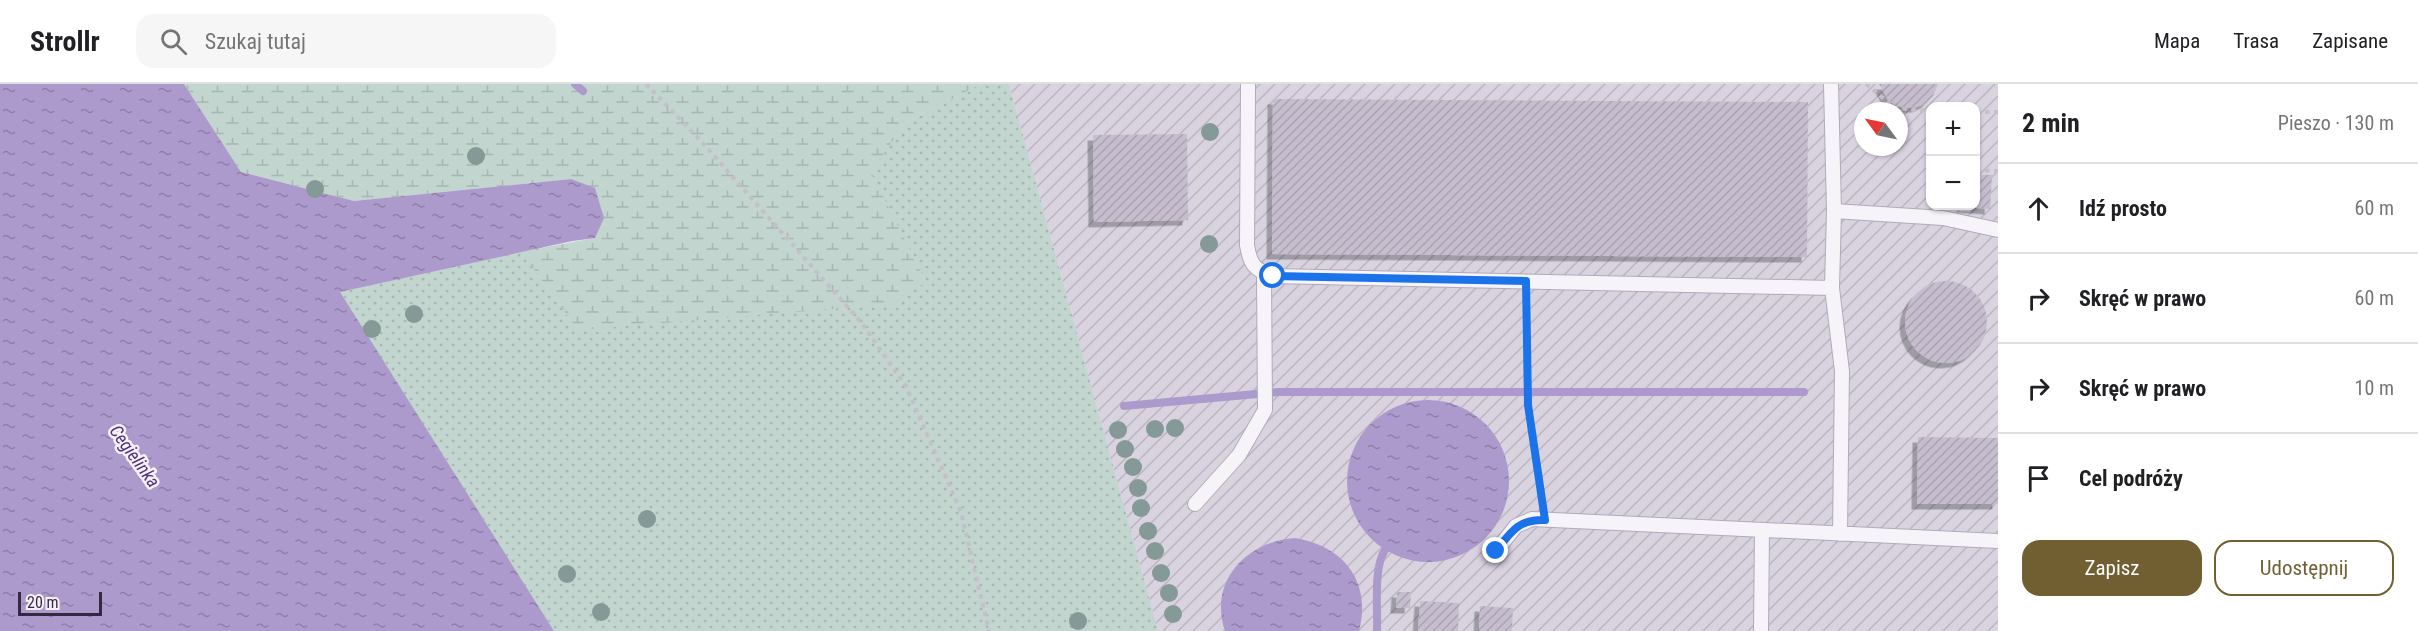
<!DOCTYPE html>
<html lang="pl">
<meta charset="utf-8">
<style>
:root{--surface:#fff;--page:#f6f6f6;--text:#202124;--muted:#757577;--line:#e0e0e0;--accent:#725f31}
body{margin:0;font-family:"Roboto Condensed",sans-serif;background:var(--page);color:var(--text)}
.controls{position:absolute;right:18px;top:18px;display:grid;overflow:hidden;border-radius:12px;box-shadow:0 2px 4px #0004}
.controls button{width:54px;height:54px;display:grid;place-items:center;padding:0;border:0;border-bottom:2px solid var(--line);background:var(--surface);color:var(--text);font:30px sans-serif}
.compass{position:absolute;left:1854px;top:18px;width:54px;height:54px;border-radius:50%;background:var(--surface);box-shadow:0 2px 4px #0004;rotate:303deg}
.scale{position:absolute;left:18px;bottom:15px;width:84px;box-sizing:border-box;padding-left:6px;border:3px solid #362844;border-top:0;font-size:16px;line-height:21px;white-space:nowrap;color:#362844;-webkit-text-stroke:4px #f4f1f8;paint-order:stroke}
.stop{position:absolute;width:18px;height:18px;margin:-14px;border:4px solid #1a73e8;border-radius:50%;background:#fff}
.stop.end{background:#1a73e8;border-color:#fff;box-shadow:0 2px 6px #0008}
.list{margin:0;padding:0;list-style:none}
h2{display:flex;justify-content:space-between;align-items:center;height:78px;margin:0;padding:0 24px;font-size:26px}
h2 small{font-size:20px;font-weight:400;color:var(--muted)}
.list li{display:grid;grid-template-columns:39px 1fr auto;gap:18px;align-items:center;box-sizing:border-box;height:90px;padding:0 24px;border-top:2px solid var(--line)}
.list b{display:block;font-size:22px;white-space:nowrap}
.list em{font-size:20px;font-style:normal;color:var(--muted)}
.actions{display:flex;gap:12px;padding:18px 24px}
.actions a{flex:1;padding:14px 0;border:2px solid var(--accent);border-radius:18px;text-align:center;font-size:21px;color:var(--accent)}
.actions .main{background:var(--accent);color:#fff}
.icon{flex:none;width:33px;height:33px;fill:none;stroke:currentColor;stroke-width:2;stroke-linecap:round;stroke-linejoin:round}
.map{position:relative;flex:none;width:1998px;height:547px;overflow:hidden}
header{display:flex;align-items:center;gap:36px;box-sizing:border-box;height:84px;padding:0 30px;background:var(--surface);border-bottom:2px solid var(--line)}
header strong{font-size:28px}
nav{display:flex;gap:33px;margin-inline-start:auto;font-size:21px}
.search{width:420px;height:54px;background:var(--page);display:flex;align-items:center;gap:15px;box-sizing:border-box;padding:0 21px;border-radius:18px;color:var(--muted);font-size:22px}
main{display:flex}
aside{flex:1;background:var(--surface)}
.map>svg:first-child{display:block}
</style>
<header>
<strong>Strollr</strong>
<div class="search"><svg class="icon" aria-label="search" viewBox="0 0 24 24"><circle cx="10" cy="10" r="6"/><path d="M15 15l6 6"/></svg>Szukaj tutaj</div>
<nav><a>Mapa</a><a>Trasa</a><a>Zapisane</a></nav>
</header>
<main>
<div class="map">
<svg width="1998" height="547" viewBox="0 0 1998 547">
<defs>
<pattern id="industrial-furrows" width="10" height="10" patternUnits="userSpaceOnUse" patternTransform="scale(1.5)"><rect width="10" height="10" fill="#d9d3e0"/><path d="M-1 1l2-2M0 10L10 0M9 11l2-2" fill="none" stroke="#bbb5c1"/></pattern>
<pattern id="grass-dots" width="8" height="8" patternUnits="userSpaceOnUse" patternTransform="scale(1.5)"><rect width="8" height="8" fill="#c2d5ce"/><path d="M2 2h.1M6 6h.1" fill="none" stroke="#a7b7b2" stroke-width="1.8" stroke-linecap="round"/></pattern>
<pattern id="wetland-marsh" width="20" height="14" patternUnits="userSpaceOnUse" patternTransform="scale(1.5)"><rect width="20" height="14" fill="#c2d5ce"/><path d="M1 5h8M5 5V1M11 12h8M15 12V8" fill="none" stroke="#a7b7b2"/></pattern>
<pattern id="water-ripples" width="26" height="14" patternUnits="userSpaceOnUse" patternTransform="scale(1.5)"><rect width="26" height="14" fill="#ad9acd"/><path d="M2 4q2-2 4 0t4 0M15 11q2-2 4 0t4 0" fill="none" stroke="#8e7ea8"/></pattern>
<pattern id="building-hatch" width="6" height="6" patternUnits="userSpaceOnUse" patternTransform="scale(1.5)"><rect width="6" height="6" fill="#c6bece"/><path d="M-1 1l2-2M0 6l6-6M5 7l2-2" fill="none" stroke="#aba3b2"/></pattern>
<filter id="shadow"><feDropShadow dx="-5.5" dy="5.5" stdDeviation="0" flood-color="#0004"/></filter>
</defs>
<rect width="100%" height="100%" fill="#e6e1eb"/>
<!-- industrial -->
<path fill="url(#industrial-furrows)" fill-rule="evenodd" d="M1009,0H1998V547H1158ZM1930,22H1976V122H1930ZM1863,27H1899V63H1863Z"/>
<!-- grass -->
<path fill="url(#grass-dots)" d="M981,0H1009L1158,547H554L339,208L521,168L578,246L926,198L870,88L905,39Z"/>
<!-- wetland -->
<path fill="url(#wetland-marsh)" d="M184,0H981L905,39L871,88L926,198L892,220L578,246L521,168L595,154L571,95L354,117L241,88Z"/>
<!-- water -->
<path fill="url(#water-ripples)" d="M0,0H184L241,88L354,117L571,95L595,104L604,134L595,154L572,157L340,208L554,547H0Z
M1347 397a81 81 0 1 1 162 0a81 81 0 1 1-162 0Z
M1295,454C1344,462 1372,498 1359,547H1225C1208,497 1247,457 1295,454Z"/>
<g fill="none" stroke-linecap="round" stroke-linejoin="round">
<!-- stream -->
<path stroke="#ad9acd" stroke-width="8" d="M575,0L583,7
M1124,322L1279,308H1804
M1377,547C1378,525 1373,484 1385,466"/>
</g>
<!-- building -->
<path fill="url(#building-hatch)" filter="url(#shadow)" d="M1879,0H1938L1933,12L1926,19L1917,23L1907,24L1896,22L1888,16Z
M1273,15L1808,18L1807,173L1272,170Z
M1187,50L1188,136L1094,138L1093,51Z
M1976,91H1992L1990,125L1963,123V122H1976Z
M1905 238a41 41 0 1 1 82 0a41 41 0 1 1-82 0Z
M1918,353L1998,354V420H1917Z
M1397,508H1411L1410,524H1396Z
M1420,517L1459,519L1458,547H1418Z
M1480,522L1513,524L1512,547H1479Z"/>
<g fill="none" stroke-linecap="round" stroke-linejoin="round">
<defs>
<path id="lane" d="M1248,0L1247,161C1250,180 1254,186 1273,192L1832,204
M1831,0L1834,127L1832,204L1842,287L1840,450
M1834,127L1943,134L1998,146
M1195,420L1239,371L1265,326L1264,189
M1496,467L1516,442L1532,435L1998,457
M1761,546L1762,446"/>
</defs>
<!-- lane casing -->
<use href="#lane" stroke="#b1aab9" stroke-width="16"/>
<!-- path -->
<path stroke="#c5bfca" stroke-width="4" stroke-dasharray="4.5 4.5" stroke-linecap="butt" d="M646,0L701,57L860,237L906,302L961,428L989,547
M1866,0L1895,24L1930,27
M1976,28H1998
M1976,86L1998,87
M1526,216L1528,321L1542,415"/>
<!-- lane -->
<use href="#lane" stroke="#f7f4f9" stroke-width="14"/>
</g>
<!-- trees -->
<g fill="#859a97">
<circle cx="1210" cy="48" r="9"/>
<circle cx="476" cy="72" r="9"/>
<circle cx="315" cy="105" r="9"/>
<circle cx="1209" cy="160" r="9"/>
<circle cx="414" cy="230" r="9"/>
<circle cx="372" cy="245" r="9"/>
<circle cx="1175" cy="344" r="9"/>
<circle cx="1155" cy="345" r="9"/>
<circle cx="1118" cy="346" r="9"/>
<circle cx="1125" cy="365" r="9"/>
<circle cx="1133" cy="383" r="9"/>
<circle cx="1138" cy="404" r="9"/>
<circle cx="1141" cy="424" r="9"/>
<circle cx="647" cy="435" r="9"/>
<circle cx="1148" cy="447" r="9"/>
<circle cx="1155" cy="467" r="9"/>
<circle cx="1161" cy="489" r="9"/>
<circle cx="567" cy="490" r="9"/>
<circle cx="1169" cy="509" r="9"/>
<circle cx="601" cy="528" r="9"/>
<circle cx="1173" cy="530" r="9"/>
<circle cx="1078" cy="537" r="9"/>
</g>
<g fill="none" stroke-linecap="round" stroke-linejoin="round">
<!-- route -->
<path stroke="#1a73e8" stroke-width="8" d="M1273,192L1526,197L1528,321L1545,436C1518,435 1511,448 1496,467"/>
</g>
<g text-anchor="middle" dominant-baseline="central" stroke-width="5" stroke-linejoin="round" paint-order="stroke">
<!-- water labels -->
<g font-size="18" font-style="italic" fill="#4e307a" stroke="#f4f1f8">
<text transform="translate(135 372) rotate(54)">Cegielinka</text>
</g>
</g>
</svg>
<div class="controls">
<button>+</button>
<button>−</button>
</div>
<svg class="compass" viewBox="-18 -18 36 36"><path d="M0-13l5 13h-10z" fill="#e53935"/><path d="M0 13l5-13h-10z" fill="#757577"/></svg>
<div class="scale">20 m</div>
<div class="stop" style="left:1273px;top:192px"></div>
<div class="stop end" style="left:1496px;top:467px"></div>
</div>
<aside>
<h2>2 min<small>Pieszo · 130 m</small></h2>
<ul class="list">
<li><svg class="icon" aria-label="ahead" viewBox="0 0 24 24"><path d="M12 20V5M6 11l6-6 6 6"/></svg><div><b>Idź prosto</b></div><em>60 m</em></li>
<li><svg class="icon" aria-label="right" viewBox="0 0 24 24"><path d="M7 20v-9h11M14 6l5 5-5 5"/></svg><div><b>Skręć w prawo</b></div><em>60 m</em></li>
<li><svg class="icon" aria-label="right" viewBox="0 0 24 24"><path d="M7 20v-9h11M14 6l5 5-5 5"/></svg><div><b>Skręć w prawo</b></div><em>10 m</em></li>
<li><svg class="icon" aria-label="arrive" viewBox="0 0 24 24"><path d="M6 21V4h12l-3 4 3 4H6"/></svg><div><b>Cel podróży</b></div></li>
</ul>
<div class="actions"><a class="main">Zapisz</a><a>Udostępnij</a></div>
</aside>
</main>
